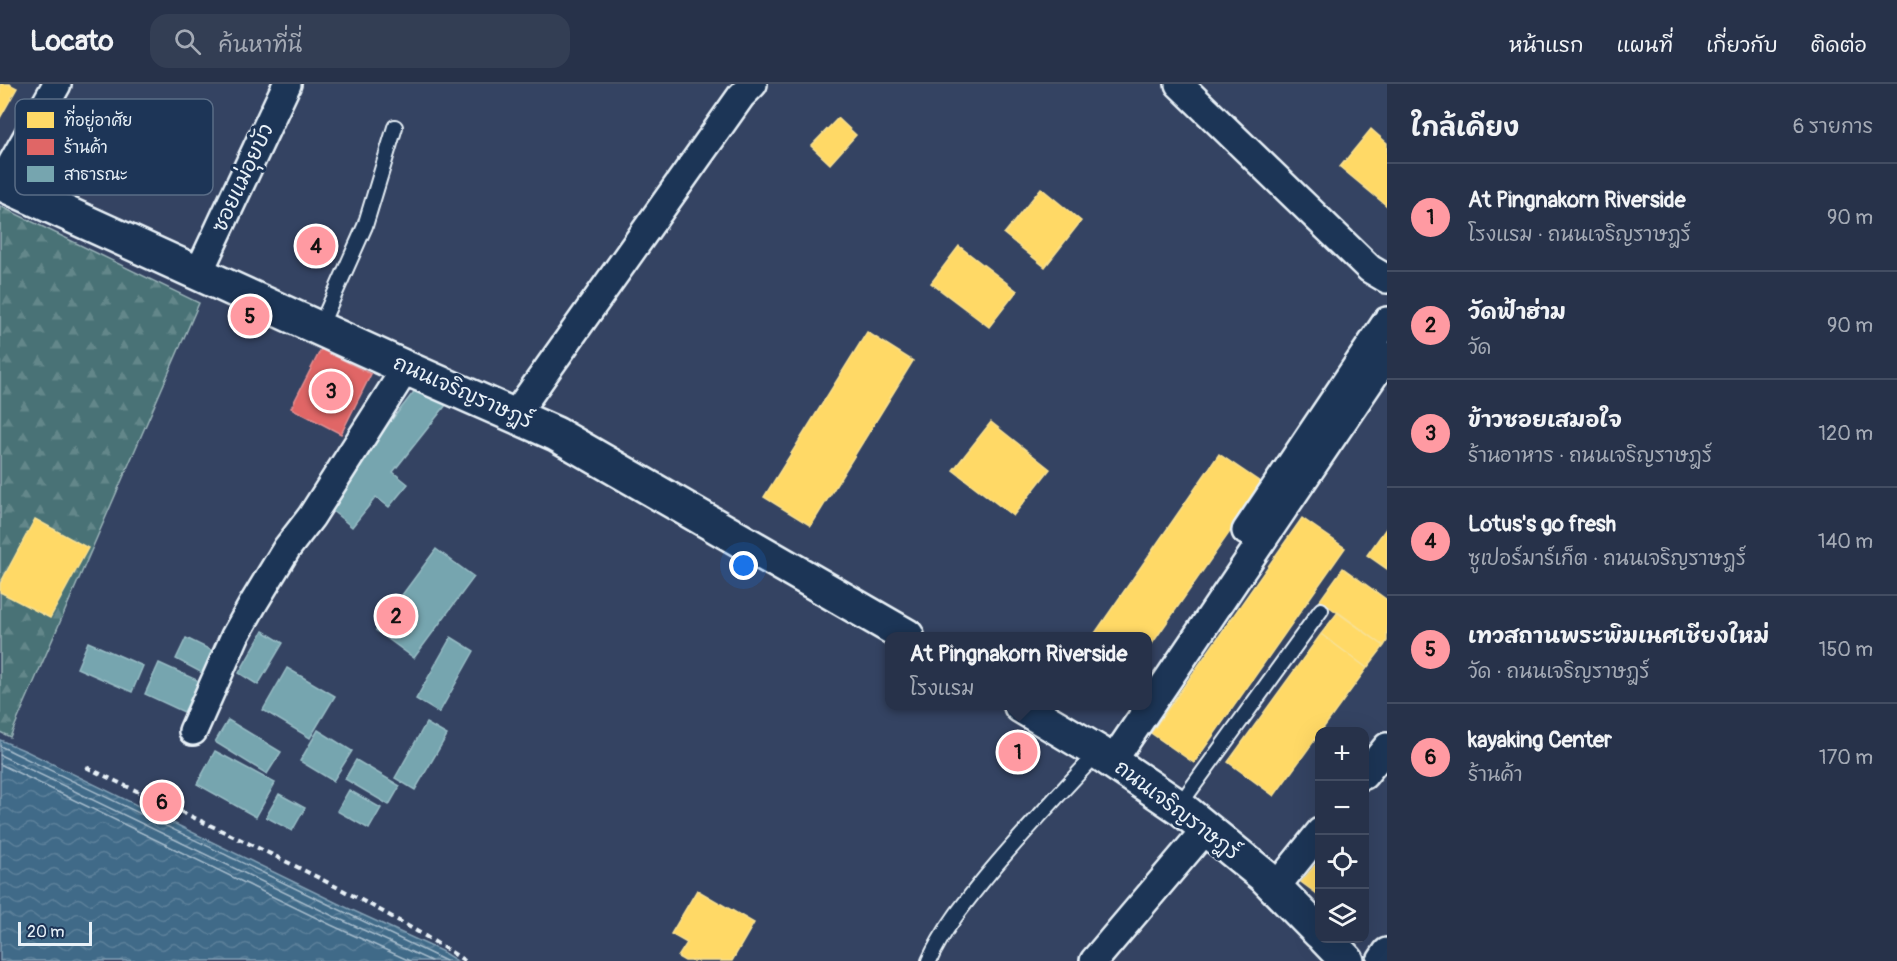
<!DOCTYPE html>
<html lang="th">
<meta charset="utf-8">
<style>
:root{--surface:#27324a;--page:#333e54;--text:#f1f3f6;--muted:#a4aab5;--line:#434d62;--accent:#ff9aa2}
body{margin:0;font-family:Pangolin,"Playpen Sans Thai",sans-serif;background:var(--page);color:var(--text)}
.controls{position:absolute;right:18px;bottom:18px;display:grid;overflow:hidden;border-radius:12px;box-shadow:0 6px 24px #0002}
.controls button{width:54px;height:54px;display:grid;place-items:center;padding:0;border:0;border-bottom:2px solid var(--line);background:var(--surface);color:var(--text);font:30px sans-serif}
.scale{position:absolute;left:18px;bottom:15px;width:74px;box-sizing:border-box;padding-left:6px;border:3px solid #e8f1f8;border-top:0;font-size:16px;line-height:21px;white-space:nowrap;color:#e8f1f8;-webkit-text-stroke:4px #1d3557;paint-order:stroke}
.you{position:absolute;left:744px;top:482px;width:21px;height:21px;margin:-15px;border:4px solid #fff;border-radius:50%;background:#1a73e8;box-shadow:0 0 0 9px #1a73e833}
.badge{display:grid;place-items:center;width:39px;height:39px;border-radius:50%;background:var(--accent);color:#111;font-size:20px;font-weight:700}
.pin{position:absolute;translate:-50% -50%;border:3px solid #fff;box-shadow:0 2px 6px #0006}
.popup{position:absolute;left:885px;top:548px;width:267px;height:78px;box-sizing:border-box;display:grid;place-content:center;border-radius:12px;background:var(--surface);filter:drop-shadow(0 2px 4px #0005);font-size:20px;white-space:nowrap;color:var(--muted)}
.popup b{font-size:22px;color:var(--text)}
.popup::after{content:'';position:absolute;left:50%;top:100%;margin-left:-12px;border:12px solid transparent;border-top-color:var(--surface)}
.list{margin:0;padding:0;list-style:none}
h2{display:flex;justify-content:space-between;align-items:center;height:78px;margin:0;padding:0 24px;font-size:26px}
h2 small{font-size:20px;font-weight:400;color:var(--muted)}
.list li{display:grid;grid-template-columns:39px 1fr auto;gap:18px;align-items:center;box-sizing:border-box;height:108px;padding:0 24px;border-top:2px solid var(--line)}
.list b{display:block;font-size:22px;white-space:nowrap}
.list p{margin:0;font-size:20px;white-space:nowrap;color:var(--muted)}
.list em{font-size:20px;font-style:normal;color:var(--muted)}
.icon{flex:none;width:33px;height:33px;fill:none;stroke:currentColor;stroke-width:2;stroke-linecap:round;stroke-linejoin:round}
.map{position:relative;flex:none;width:1387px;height:877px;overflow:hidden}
header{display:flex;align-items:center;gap:36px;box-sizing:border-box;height:84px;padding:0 30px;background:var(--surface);border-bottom:2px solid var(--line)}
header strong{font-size:28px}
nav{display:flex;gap:33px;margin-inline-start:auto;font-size:21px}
.search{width:420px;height:54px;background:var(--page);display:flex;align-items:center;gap:15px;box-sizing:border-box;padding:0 21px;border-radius:18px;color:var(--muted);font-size:22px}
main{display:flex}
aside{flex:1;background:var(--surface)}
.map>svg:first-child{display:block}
</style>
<header>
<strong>Locato</strong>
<div class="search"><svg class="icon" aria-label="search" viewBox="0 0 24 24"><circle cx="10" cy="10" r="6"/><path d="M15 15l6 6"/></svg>ค้นหาที่นี่</div>
<nav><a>หน้าแรก</a><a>แผนที่</a><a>เกี่ยวกับ</a><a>ติดต่อ</a></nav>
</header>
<main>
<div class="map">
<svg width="1387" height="877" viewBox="0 0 1387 877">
<defs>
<pattern id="forest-firs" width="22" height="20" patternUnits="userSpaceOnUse" patternTransform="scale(1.5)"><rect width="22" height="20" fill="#4a7276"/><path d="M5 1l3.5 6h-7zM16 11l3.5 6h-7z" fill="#64878a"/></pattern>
<pattern id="water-waves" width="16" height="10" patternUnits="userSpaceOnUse" patternTransform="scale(1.5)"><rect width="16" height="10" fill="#406a88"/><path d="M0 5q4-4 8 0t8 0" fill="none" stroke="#5c809a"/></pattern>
</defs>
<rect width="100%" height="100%" fill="#344362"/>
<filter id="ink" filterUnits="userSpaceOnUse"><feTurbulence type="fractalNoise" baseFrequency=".0167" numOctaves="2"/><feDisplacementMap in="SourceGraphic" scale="12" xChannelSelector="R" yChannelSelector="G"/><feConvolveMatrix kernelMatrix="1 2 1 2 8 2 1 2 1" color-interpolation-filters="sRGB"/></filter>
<g filter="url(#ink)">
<!-- forest -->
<path fill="url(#forest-firs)" stroke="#99b2b7" stroke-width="1.5" d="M0,122L199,219L10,653L0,648Z"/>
<!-- water -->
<path fill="url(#water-waves)" stroke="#83a0b5" stroke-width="1.5" d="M0,656L26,667L341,821L441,867L457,877H0Z"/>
<!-- homes -->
<path fill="#ffd966" stroke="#f8e092" stroke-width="1.5" d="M0,0H9L17,4L0,34Z
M838,34L856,51L830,80L811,62Z
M1371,45L1387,59V122L1340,83Z
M1041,104L1081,137L1045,183L1004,150Z
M959,162L1017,207L989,243L931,199Z
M867,248L913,277L811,442L764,413Z
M991,338L1050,385L1013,432L953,386Z
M1219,370L1263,400L1147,567V552H1093Z
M1302,434L1345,464L1194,679L1151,649Z
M35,435L88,464L50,534L0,508V500Z
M1387,443V485L1367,471Z
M1343,484L1387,516V557L1384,562L1320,516Z
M1338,528L1384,562L1367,584L1321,550Z
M1321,550L1367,584L1274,712L1228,678Z
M1320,775V812L1301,798Z
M697,806L754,839L732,877H685L678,873L687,859L671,850Z"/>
<!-- shops -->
<path fill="#e06666" stroke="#e29092" stroke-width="1.5" d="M321,265L371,290L341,350L291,324Z"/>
<!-- public -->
<path fill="#76a5af" stroke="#98bcc5" stroke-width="1.5" d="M241,213L271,228L258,251L229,237Z
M420,300L446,321L393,388L408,400L389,423L376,413L352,443L325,421Z
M436,465L474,493L414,574L376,546Z
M263,547L283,559L258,601L239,589Z
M451,553L474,567L439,629L416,615Z
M186,554L217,569L206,591L176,575Z
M88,558L143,582L132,608L77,584Z
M159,579L199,597L184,628L145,610Z
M287,584L335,612L310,654L263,626Z
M228,636L281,668L267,690L215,658Z
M426,639L447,651L415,706L395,694Z
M318,646L352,667L333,697L300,677Z
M215,667L275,699L256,733L197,700Z
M356,676L400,702L389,721L345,695Z
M349,706L381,724L369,745L337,727Z
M279,710L305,724L292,747L266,733Z"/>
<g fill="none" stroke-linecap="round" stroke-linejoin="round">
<!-- shore -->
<path stroke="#a5bbcb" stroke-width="1.5" d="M0,662L446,877
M0,671L335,833L431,877
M0,680L331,841L410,877"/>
<defs>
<path id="service" d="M320,243L365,142L395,43
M1178,723L1321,526
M929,877C943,846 964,820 985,794C1021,750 1060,710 1098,668"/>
<path id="minor" d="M1179,0L1370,185L1387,195
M1,99L57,0
M199,188L287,0
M515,331L741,12L753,0
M1246,447L1387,237
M193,647L235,552L253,520L287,464L311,433L406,284
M1112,678L1387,272
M1364,691L1387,663
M1275,804L1320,748
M1094,877L1206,745
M1381,877L1387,868"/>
<path id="secondary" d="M0,99L406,284L556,350L907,552
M1021,622L1098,668L1182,725L1264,792L1320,849
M1325,854L1347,877"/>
</defs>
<!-- service casing -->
<use href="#service" stroke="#e8f1f8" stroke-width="18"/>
<!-- minor casing -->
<use href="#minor" stroke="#e8f1f8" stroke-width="32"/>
<!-- secondary casing -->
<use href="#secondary" stroke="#e8f1f8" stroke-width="38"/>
<!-- path -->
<path stroke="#e8f1f8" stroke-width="4" stroke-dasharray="6 4.5" stroke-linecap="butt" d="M86,683C213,744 347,800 465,877"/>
<!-- service -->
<use href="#service" stroke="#1d3557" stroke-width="14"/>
<!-- minor -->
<use href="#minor" stroke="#1d3557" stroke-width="27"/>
<!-- secondary -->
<use href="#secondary" stroke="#1d3557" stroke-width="33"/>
</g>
</g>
<g text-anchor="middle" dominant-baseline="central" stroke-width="6" stroke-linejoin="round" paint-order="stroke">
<!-- street labels -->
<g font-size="21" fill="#e8f1f8" stroke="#1d3557">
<text transform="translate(243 94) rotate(-65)">ซอยแม่อุยบัว</text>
<text transform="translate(463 308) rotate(24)">ถนนเจริญราษฎร์</text>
<text transform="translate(1177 726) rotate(37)">ถนนเจริญราษฎร์</text>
</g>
</g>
<!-- legend -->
<rect x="15" y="15" width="198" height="96" rx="9" fill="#1d3557" stroke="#5a6d87" stroke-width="1.5"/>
<rect x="27" y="28" width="27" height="16" fill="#ffd966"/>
<rect x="27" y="55" width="27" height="16" fill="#e06666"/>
<rect x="27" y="82" width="27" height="16" fill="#76a5af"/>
<g font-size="16" fill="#e8f1f8">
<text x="64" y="42">ที่อยู่อาศัย</text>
<text x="64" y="69">ร้านค้า</text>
<text x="64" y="96">สาธารณะ</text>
</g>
</svg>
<div class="controls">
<button>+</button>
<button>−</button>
<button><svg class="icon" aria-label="locate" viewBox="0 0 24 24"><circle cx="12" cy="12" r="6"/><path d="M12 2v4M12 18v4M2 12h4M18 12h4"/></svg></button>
<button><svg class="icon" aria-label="layers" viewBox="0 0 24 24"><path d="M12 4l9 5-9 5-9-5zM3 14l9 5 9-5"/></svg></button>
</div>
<div class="scale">20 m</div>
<div class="you"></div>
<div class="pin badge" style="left:1018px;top:668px">1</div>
<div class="popup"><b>At Pingnakorn Riverside</b>โรงแรม</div>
<div class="pin badge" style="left:396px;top:532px">2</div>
<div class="pin badge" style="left:331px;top:307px">3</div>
<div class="pin badge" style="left:316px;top:162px">4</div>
<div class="pin badge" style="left:250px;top:232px">5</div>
<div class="pin badge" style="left:162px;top:718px">6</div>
</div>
<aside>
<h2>ใกล้เคียง<small>6 รายการ</small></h2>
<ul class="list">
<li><span class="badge">1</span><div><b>At Pingnakorn Riverside</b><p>โรงแรม · ถนนเจริญราษฎร์</p></div><em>90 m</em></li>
<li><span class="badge">2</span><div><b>วัดฟ้าฮ่าม</b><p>วัด</p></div><em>90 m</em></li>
<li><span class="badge">3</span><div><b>ข้าวซอยเสมอใจ</b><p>ร้านอาหาร · ถนนเจริญราษฎร์</p></div><em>120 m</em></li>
<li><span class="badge">4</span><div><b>Lotus's go fresh</b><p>ซูเปอร์มาร์เก็ต · ถนนเจริญราษฎร์</p></div><em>140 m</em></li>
<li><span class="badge">5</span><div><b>เทวสถานพระพิฆเนศเชียงใหม่</b><p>วัด · ถนนเจริญราษฎร์</p></div><em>150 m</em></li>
<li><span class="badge">6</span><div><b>kayaking Center</b><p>ร้านค้า</p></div><em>170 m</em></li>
</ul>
</aside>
</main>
